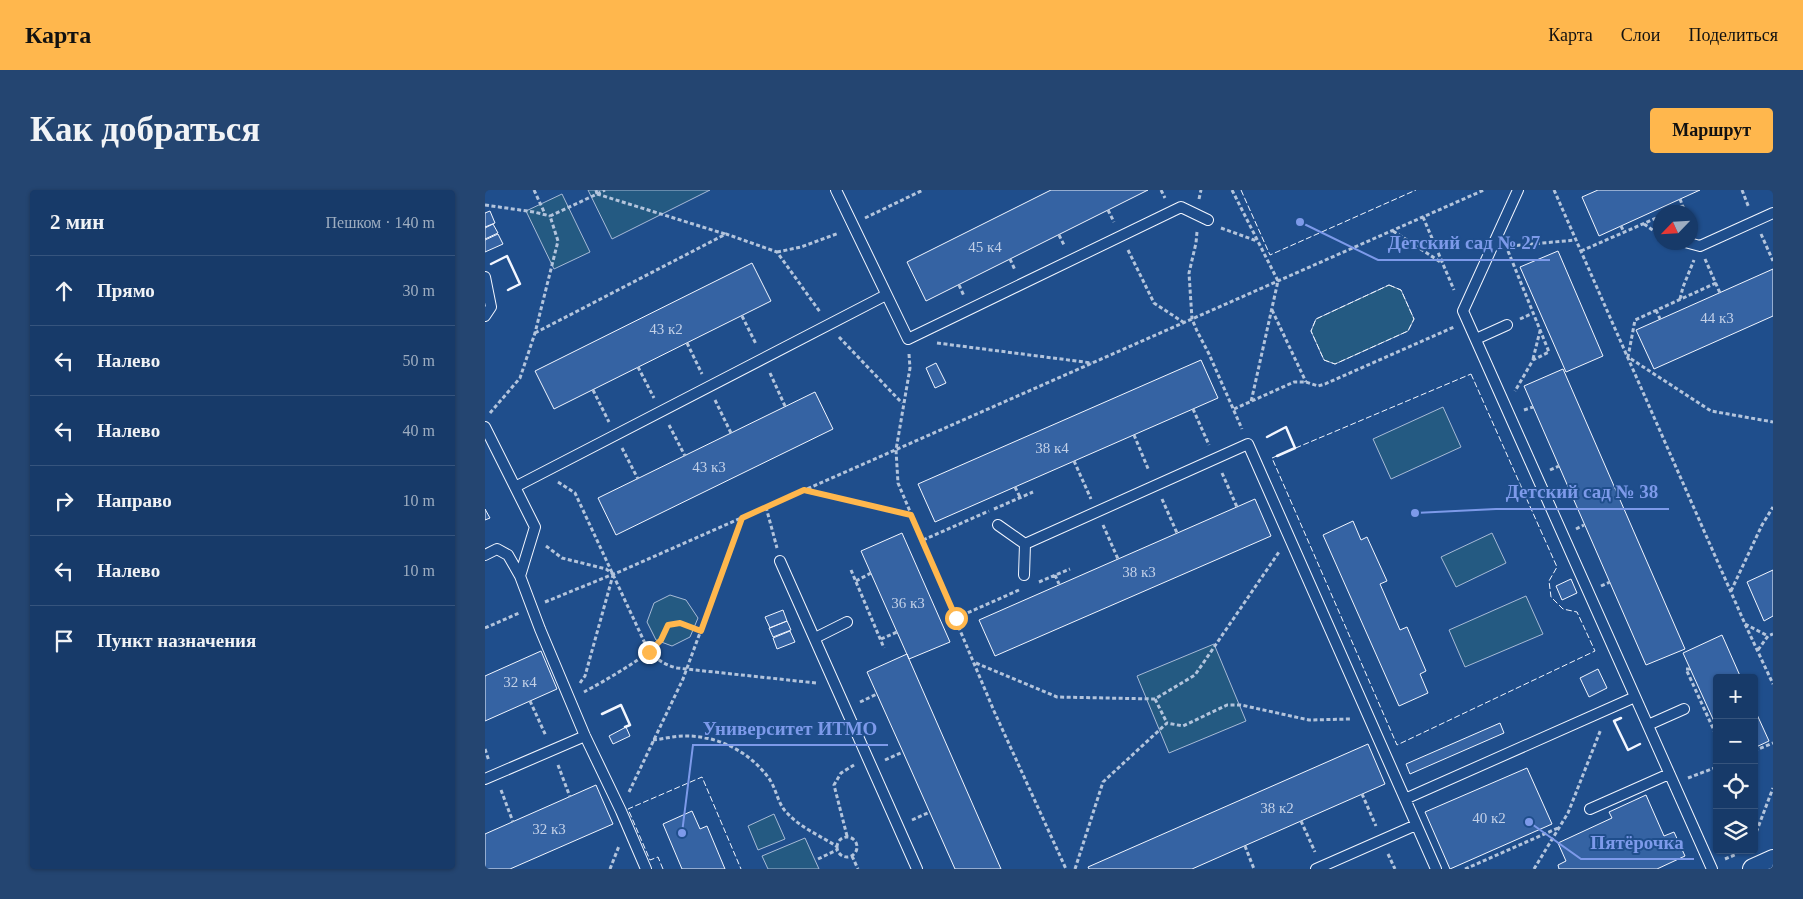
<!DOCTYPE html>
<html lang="ru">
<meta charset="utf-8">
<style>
:root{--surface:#173a69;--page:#244571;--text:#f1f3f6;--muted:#9eadc0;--line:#36547d;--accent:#ffb74d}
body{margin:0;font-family:Georgia,serif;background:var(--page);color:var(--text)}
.controls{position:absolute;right:15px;bottom:15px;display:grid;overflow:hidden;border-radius:5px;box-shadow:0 1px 4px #0004}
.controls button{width:45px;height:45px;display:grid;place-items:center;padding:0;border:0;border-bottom:1px solid var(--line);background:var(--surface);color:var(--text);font:25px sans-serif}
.compass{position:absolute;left:1168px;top:15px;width:45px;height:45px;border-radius:50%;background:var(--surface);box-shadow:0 1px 4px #0004;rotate:245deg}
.stop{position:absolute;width:15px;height:15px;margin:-11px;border:4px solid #ffb74d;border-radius:50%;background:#fff}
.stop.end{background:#ffb74d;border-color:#fff;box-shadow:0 1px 5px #0008}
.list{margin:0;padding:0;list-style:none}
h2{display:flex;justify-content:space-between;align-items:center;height:65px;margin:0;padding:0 20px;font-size:21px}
h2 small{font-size:16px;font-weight:400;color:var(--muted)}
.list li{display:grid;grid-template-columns:32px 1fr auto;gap:15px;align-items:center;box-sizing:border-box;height:70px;padding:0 20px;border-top:1px solid var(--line)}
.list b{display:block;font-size:19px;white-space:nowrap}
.list em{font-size:16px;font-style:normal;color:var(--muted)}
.icon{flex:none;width:28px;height:28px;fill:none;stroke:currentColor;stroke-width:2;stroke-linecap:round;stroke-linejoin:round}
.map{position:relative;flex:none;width:1288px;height:679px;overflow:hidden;border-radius:5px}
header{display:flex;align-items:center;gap:30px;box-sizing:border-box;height:70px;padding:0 25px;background:var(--accent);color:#111}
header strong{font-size:24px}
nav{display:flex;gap:28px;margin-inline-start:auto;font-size:18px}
.intro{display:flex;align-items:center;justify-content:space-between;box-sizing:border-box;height:120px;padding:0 30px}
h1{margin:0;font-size:35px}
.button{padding:12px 22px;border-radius:5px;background:var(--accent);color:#111;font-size:18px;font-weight:700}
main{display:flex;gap:30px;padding:0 30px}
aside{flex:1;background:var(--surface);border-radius:5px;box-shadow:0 1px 4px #0004}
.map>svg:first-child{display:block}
</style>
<header>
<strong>Карта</strong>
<nav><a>Карта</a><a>Слои</a><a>Поделиться</a></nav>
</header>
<div class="intro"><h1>Как добраться</h1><a class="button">Маршрут</a></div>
<main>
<aside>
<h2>2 мин<small>Пешком · 140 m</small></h2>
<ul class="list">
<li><svg class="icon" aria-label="ahead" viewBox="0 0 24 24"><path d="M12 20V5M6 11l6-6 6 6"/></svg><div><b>Прямо</b></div><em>30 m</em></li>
<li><svg class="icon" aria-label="left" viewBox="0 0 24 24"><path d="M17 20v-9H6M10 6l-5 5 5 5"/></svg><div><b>Налево</b></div><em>50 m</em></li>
<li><svg class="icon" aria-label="left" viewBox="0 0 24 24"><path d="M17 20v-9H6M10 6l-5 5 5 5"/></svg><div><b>Налево</b></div><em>40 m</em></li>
<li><svg class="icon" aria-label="right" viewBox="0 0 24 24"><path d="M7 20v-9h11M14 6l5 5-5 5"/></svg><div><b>Направо</b></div><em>10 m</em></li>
<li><svg class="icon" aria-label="left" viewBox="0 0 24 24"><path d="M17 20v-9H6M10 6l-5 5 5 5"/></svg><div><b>Налево</b></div><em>10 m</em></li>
<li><svg class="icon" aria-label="arrive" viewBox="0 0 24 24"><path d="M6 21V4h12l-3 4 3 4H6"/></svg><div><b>Пункт назначения</b></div></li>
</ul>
</aside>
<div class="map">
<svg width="1288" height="679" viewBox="0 0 1288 679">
<rect width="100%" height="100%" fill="#1f4e8c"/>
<!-- green -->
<path fill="#245a82" stroke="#a8bbd7" d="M103,0H225L127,49Z
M77,4L105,62L69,79L41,21Z
M904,95L916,100L929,129L923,141L850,174L839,170L826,141L831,129Z
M958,217L976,257L906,289L888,249Z
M1007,343L1021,373L971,397L956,367Z
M185,405L201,410L213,428L205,447L187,456L171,450L162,432L169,413Z
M1041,406L1058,444L980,477L964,440Z
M729,454L761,531L684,563L652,486Z
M289,624L300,649L273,660L263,636Z
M320,648L334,679H283L277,666Z"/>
<!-- building -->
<path fill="#3563a3" stroke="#f2f6ff" d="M566,0H663L441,111L422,72Z
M1113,0H1215L1114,46L1097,7Z
M5,21L10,33L0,37V23Z
M8,34L13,43L0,49V38Z
M13,44L18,54L0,62V50Z
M1073,61L1118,166L1081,182L1035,77Z
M267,73L286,111L69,219L50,181Z
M1288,79V126L1169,179L1151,140Z
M716,170L733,208L450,332L433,294Z
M451,173L461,193L450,198L441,178Z
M1078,179L1200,459L1161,475L1039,196Z
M330,202L348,239L131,345L113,308Z
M770,309L786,346L510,466L494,430Z
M0,319L5,328L0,330Z
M868,331L876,350L882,347L902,391L895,394L915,440L922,437L941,481L935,484L943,503L914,516L838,345Z
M417,343L465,452L424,469L376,361Z
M1288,380V426L1279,431L1262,392Z
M1086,389L1092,403L1077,410L1071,396Z
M298,420L302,431L285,438L280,427Z
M302,431L306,440L288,447L284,438Z
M305,441L310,452L292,459L288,448Z
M1237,445L1256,488H1232V538L1198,463Z
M56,461L72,499L0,531V486Z
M422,464L424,469L516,679H470L418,562L382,482Z
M1113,479L1122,498L1104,507L1095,488Z
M1269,518L1284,551L1269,558Z
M1015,533L1019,543L925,584L921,574Z
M141,537L145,546L128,554L124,546Z
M883,554L900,594L707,679H604L603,677Z
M1042,578L1067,634L965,679L940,622Z
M111,595L128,634L25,679H0V644Z
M1161,605L1179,646L1189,642L1200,666L1172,679H1074L1073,675L1081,671L1073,653L1127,628L1124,622Z
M207,621L215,639L222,636L240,679H197L178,634Z"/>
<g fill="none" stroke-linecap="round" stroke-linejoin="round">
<defs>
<path id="service" d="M351,0L423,149L696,17L723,30
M1033,0L978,121L1227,679
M1200,52L1215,56L1288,23
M0,87L6,117L0,126
M991,149L1022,135
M0,237L50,337L35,386L55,439L100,546L136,621L161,679
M30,297L401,105
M513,335L540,354
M540,354L763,254L951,679
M0,365L12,359L23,365L35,386
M295,371L432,679
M539,385L540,354
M330,448L362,432
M1163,535L1199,519
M0,589L100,546
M920,609L1150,507
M1105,619L1184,584
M831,679L931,635"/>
<path id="minor" d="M1268,679L1288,670"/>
</defs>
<!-- service casing -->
<use href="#service" stroke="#f2f6ff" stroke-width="12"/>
<!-- minor casing -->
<use href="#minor" stroke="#f2f6ff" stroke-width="22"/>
<!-- path -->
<path stroke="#b3c4dc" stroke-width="3" stroke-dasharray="4 2.5" stroke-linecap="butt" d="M49,0L60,24
M676,0L680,8
M747,0L793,91L766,212
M1069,0L1260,434L1288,494
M1257,0L1264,18
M112,4L240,44
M112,4L120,0
M714,9L716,0
M1195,9L1200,22
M0,15L49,22L65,26
M623,20L629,32
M1183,22L1198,16
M938,27L969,100
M380,28L438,0
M1159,34L1176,46
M1136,36L1139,42
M736,38L772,51
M908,41L957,73
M712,42L711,53L704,83L707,129L712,141L724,164L757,239
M1276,44L1288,71
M574,45L579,55
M1025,56L1091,50
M643,60L669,113L698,132
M1023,61L1064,162L1048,170L1030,201
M1096,61L1176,26
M292,62L316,57L354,43
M525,69L530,80
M1220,69L1235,103
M1231,93L1150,130L1143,167L1226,221L1288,232
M474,95L479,106
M1195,109L1198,97L1209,70
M787,120L821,192
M1171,120L1175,129
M257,126L271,154
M1035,129L1048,123
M50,143L241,44L292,62L335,122
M354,147L417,213
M202,153L217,184
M452,153L607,173
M424,164L425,178L411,260L413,293L509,521L581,679
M1048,169L1055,141
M153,177L169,208
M285,183L300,216
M108,200L124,232
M230,210L246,243
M708,219L724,255
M749,219L809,192H821L833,196L840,194L969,137
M1039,220L1048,217
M5,223L35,188L50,143L73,51L65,26L112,4L111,0
M184,235L200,266
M649,245L664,281
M137,258L153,289
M589,271L606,309
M1065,280L1074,276
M737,283L752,317
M73,292L90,303L164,462C173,470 180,475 192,478L331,493
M530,297L535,307
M319,301L426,325
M677,309L692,343
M281,317L292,358
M509,319L548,302
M618,335L633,369
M1091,339L1099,335
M438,350L504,321
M61,356L77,368L121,379L128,384
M366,380L399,458
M570,385L574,394
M371,391L386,383
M554,392L585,379
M1116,396L1125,392
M1246,401L1277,335L1288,317
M60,412L136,381L999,0
M471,428L534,400
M1260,434L1283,446
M0,438L34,423
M396,449L412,442
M1273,460L1283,446L1288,444
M491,473L572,507L670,509L710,485L794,362
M1205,479H1201L1232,547
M95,493L100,486L128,385
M99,502C116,493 167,464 176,450C179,445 181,440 183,435L195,433L216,441
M670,509L682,533
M45,511L61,546
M375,512L392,504
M168,550C178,549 189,546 199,546C232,545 266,562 285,590C292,601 293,615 303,624C316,638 336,646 351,656
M0,559L4,571
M1269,561L1288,553
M400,570L418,562
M73,575L85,607
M1203,588L1232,577
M16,600L28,632
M144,602L198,489L257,328
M877,604L891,636
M427,630L445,622
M816,631L830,662
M362,646L349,595L356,583L369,575
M352 657a10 10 0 1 1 20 0a10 10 0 1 1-20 0Z
M1269,648L1288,598
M760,656L769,679
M903,664L910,679
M367,666L373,679
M333,669L352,660
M1240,669L1252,664
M125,679L134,656
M590,679L618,592L682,533L698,536L742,515H756L824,530L866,529
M980,679L1073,638
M1049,679L1083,623L1116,539"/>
<!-- service -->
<use href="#service" stroke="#1f4e8c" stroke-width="10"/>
<!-- minor -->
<use href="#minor" stroke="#1f4e8c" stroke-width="20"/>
<!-- fence -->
<path stroke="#f2f6ff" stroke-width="1" stroke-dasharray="6 2.5" stroke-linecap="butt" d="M756,0L785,65L931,0
M904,95L916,100L929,129L923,141L850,174L839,170L826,141L831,129Z
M986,184L1072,377L1064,391L1066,407L1078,419L1092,422L1110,461L912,555L787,268Z
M178,679L173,667L165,670L143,619L217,587L256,679"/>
<!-- wall -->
<path stroke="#f2f6ff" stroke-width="2.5" d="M6,74L22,66L35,94L23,100
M782,247L801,237L810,258L792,266
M117,524L136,515L145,535L140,537
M1136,528L1129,531L1143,560L1155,554"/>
</g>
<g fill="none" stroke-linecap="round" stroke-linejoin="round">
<!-- route -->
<path stroke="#ffb74d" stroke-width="6" d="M164,462L176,450L183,435L195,433L216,441L257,328L319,300L426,325L471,428"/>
</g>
<g text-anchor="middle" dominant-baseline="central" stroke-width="4" stroke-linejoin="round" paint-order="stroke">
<!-- number labels -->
<g font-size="15" fill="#c3d1e8">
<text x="500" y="57">45 к4</text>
<text x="1232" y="128">44 к3</text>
<text x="181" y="139">43 к2</text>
<text x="567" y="258">38 к4</text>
<text x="224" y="277">43 к3</text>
<text x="654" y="382">38 к3</text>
<text x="423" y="413">36 к3</text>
<text x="35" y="492">32 к4</text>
<text x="792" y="618">38 к2</text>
<text x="1004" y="628">40 к2</text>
<text x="64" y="639">32 к3</text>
</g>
</g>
<!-- callouts -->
<path fill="none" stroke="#7d9aea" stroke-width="2" d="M815 32L893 70H1065M930 323L1011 319H1184M197 643L208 555H403M1044 632L1096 669H1209"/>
<g fill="#7d9aea" stroke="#1f4e8c" stroke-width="2">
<circle cx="815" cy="32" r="5"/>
<circle cx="930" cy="323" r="5"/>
<circle cx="197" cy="643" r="5"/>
<circle cx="1044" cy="632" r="5"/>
</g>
<g font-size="19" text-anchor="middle" font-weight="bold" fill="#7d9aea" stroke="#1f4e8c" stroke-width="4" stroke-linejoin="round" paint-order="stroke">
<text x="979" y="59">Детский сад № 27</text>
<text x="1097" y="308">Детский сад № 38</text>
<text x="305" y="545">Университет ИТМО</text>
<text x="1152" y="659">Пятёрочка</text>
</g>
</svg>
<div class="controls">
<button>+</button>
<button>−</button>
<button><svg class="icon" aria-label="locate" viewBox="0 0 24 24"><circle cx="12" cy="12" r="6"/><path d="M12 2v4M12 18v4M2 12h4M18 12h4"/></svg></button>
<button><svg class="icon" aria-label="layers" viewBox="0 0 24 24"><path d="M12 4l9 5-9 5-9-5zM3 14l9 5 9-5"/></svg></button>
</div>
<svg class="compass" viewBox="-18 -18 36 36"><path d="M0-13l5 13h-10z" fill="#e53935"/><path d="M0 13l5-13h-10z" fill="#9eadc0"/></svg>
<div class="stop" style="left:471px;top:428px"></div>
<div class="stop end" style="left:164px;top:462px"></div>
</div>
</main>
